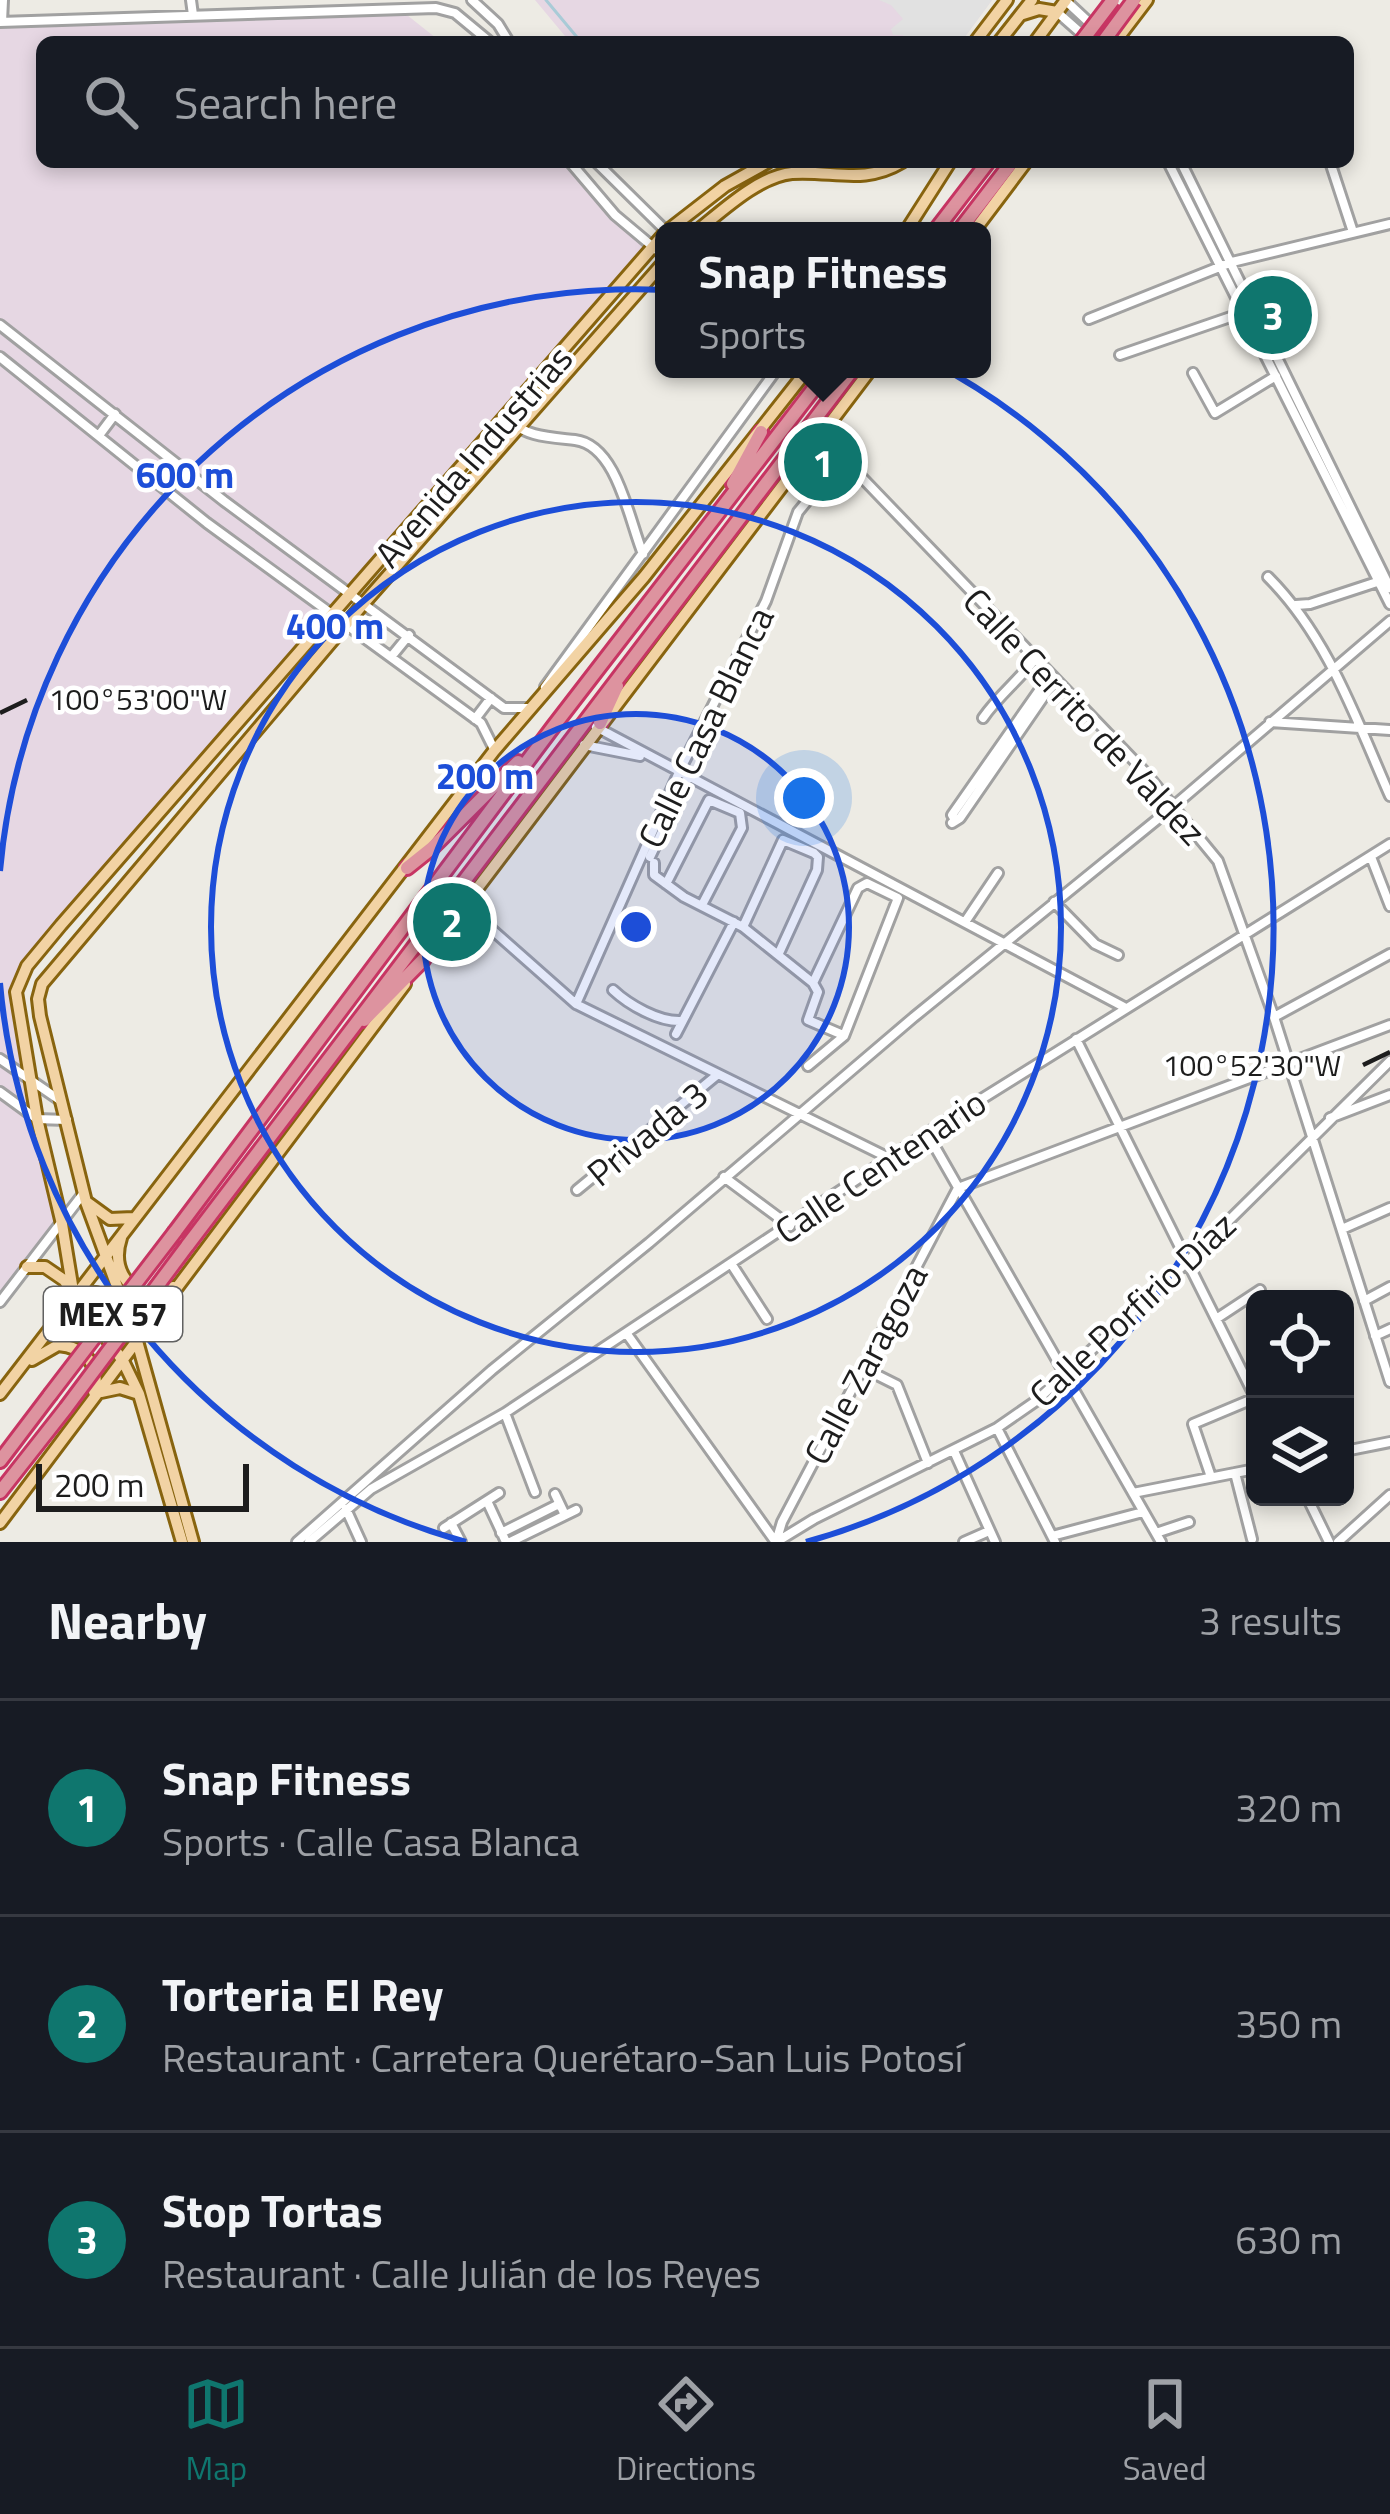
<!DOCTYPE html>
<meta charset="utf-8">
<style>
:root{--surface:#171b24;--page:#242831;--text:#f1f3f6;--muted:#9ea1a6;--line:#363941;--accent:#0f766e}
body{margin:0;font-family:"Titillium Web",sans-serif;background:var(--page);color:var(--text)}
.controls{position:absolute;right:36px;bottom:36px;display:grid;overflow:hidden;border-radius:18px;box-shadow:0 6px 18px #0003}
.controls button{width:108px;height:108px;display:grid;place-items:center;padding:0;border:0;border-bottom:3px solid var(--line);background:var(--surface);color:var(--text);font:60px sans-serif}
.scale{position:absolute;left:36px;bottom:30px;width:213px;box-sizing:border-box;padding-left:12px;border:6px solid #1d1d1d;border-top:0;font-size:33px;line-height:42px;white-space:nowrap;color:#1d1d1d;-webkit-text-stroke:9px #fff;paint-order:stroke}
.you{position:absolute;left:804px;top:798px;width:42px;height:42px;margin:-30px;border:9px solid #fff;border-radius:50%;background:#1a73e8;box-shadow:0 0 0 18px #1a73e833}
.badge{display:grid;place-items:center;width:78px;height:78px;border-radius:50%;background:var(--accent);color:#fff;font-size:39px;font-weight:700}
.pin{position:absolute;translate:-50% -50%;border:6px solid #fff;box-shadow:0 3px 12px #0006}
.popup{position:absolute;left:655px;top:222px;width:336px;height:156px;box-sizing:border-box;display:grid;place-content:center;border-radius:18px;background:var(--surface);filter:drop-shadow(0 3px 9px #0005);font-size:39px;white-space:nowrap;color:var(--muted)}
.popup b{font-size:45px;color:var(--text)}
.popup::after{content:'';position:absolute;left:50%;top:100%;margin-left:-24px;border:24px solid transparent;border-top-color:var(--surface)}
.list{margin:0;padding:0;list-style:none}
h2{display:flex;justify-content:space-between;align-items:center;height:156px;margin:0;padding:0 48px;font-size:51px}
h2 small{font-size:39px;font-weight:400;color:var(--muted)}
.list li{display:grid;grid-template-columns:78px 1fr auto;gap:36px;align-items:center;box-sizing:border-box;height:216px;padding:0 48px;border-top:3px solid var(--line)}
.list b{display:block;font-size:45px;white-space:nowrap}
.list p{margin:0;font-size:39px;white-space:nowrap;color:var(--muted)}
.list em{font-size:39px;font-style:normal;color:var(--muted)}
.icon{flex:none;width:66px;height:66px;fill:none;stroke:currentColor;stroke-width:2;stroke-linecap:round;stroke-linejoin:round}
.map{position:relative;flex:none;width:1390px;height:1542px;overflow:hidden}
.search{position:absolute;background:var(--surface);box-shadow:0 6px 18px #0003;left:36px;right:36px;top:36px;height:132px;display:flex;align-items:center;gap:30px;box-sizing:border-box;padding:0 42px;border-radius:18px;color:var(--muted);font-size:45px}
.sheet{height:804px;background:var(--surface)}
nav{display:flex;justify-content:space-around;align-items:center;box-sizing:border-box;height:168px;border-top:3px solid var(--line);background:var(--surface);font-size:33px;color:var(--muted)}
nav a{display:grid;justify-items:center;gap:6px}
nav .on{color:var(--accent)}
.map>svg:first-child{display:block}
</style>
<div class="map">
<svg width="1390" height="1542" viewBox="0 0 1390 1542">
<rect width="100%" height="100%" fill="#edebe4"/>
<!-- industrial -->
<path fill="#e6d7e3" d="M535,0H992L961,42H570Z
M407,15L441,42H42V162H566L650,252L24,964L13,993L60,1221L0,1298V20Z"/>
<!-- parking -->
<path fill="#e1e1e1" d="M879,0H992L961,42H908L903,35H893L891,29L903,19L891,5Z"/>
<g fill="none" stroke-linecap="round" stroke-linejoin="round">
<!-- stream -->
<path stroke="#a9cbd7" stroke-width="3" d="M546,0L581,42"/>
<defs>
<path id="minor" d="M191,0L193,15
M472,0L498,24L509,42
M1065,0L1109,41
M1057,12L1091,42
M0,22L436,8L455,13L490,42
M2,22L3,0
M570,162L615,215L664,256
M596,162L666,231
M1168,162L1390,604
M1181,162L1390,588
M1331,165L1353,232
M1089,319L1232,262L1390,224
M0,325L224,501L504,708H529
M1120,355L1242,313
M0,357L207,523L481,723L494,749
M1193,373L1215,413L1276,376
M505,418C527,437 547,437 575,440C617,445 629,520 643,554
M100,434L115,414
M821,435L1144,771L1218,861L1274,1017L1390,1382
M1268,577C1328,637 1356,719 1390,796
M1296,605L1310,604L1377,582
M391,657L409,635
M545,687L777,369
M983,718C998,696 1018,681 1035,659
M475,719L491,698
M1270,722L1390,730
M596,727L1124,1007
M584,745L640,756
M955,820L952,815L1050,675
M952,823L960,818L1055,680
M650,857L688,777
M1371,857L1390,906
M654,863V875L684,897L743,927L813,983L818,992L808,1020L843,1035
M666,884L709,800L740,813L742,828L702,905
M1054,902L1095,944L1118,955
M464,905L576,1004L891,1159
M965,922L998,873
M743,927L783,840L814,853L818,857L817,870L779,953
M613,990C629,1005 659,1022 681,1021
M576,1004L679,772L766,601L798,512L842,458
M1274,1017L1390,954
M676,1034L734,922
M1076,1039L1255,1397
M0,1059L61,1101
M808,1066L844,1036L898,898L867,883L858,888L813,983
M0,1092L37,1119L67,1120
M1330,1118L1390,1095
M927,1133L1161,1542
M724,1177L790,1226
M577,1190L717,1075
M1342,1229L1390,1208
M732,1265L767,1319
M1364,1301L1390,1287
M0,1302L83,1194
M1216,1319L1260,1290
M627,1334L775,1541
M1375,1336L1390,1329
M863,1368L897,1385L928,1463
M505,1413L535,1492
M997,1428L1055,1542
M954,1451L995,1542
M1345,1451L1390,1442
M1235,1473L1252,1539
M1211,1477L1193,1424L1255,1398
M1133,1493L1255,1469
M555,1494L565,1515
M1307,1497L1329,1542
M487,1501L506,1542
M346,1509L361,1542
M451,1523L461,1542
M444,1528L499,1493
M501,1533L559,1504
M1156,1533L1189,1522
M1052,1536L1143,1512
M778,1541L814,1519L997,1428L1036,1401L1187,1262L1390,1061
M297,1542L492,1370L649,1243L914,1017L1175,805L1390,621
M309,1542L371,1489L505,1413L927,1133L1390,844
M510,1542L576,1510
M776,1542L782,1522L958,1188L1390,1025
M964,1542L989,1531
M1338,1542L1390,1495"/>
<path id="major" d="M1023,14L1039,9L1057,12
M975,42L1007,0
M999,42L1032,0
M1035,42L1066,0
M1115,42L1147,0
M667,231L725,186L768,162
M697,231C722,211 759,176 792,173C833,170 864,185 902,162
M906,231L950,162
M974,231L1026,162
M420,964L871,369
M88,1203L110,1219L133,1218
M121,1238C111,1268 127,1292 157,1298L173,1287
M27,1267H45L64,1280L123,1361L139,1394L182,1542
M77,1296L96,1293L121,1303
M74,1297L62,1224L37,1119L16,992L27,966L61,925L664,234
M32,1360L58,1345C85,1347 101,1366 94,1392
M101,1392L120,1388L139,1394
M0,1394L494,751L644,577L808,369
M0,1523L405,984
M193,1542L137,1341L86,1202L40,1016L38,999L42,984L364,603L664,262"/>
<path id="highway" d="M935,231L988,162
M959,231L1012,162
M733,484L761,432
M600,723L617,686
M407,868L432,848L518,762
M364,1020L424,959
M175,1232L553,727L829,369
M187,1246L853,369
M0,1461L50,1395
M0,1492L66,1408"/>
</defs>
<!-- minor casing -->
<use href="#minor" stroke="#a1a1a1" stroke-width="14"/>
<!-- major casing -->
<use href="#major" stroke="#88640f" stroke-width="16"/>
<!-- highway casing -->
<use href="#highway" stroke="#c73563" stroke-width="18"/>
<!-- minor -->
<use href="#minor" stroke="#fff" stroke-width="8"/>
<!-- major -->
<use href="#major" stroke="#f2d3a4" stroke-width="10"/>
<!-- highway -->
<use href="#highway" stroke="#dd939f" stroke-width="12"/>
<defs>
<path id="highway-bridge" d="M1081,42L1113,0
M1103,42L1134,0
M50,1395L175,1232
M66,1408L187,1246"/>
</defs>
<!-- highway-bridge casing -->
<use href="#highway-bridge" stroke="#c73563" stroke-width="18" stroke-linecap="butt"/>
<!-- highway-bridge -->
<use href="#highway-bridge" stroke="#dd939f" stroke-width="12"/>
</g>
<!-- ticks -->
<path fill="none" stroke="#1d1d1d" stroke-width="4.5" d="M0,713L27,700M1363,1065L1390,1052"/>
<!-- distance rings -->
<circle cx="636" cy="927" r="213" fill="#1d4ed8" fill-opacity=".12"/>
<g fill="none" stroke="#1d4ed8" stroke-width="6">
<circle cx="636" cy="927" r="213"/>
<circle cx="636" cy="927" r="425"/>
<path d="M466 1542A638 638 0 0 1 0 983M0 871A638 638 0 1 1 806 1542"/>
</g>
<g text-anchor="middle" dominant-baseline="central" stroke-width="9" stroke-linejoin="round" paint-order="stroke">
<!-- shield labels -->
<rect fill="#fff" stroke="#616161" stroke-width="3" x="44" y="1287" width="138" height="54" rx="9"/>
<g font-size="33" font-weight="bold" fill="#1d1d1d">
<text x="113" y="1314">MEX 57</text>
</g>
<!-- street labels -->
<g font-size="36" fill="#1d1d1d" stroke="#fff">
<text transform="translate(473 456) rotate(-49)">Avenida Industrias</text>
<text transform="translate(1085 716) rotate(47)">Calle Cerrito de Valdez</text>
<text transform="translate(705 727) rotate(-64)">Calle Casa Blanca</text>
<text transform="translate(647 1133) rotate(-39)">Privada 3</text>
<text transform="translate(880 1166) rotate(-34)">Calle Centenario</text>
<text transform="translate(1132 1309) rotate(-43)">Calle Porfirio Díaz</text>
<text transform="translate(865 1364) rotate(-62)">Calle Zaragoza</text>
</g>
</g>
<g font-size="30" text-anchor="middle" fill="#1d1d1d" stroke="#fff" stroke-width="9" stroke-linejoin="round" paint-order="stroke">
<text x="138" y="710">100°53'00"W</text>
<text x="1252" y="1076">100°52'30"W</text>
</g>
<circle cx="636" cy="927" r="18" fill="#1d4ed8" stroke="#fff" stroke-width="6"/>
<g font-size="36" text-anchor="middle" font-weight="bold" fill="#1d4ed8" stroke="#fff" stroke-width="9" stroke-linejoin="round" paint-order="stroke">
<text x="185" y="488">600 m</text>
<text x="335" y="639">400 m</text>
<text x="485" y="789">200 m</text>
</g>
</svg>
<div class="controls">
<button><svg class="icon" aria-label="locate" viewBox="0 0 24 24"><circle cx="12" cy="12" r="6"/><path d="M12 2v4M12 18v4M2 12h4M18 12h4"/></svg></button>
<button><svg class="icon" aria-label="layers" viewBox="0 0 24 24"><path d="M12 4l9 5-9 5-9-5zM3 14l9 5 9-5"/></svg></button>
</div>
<div class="scale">200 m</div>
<div class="you"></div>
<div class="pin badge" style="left:823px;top:462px">1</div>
<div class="popup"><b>Snap Fitness</b>Sports</div>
<div class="pin badge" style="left:452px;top:922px">2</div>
<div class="pin badge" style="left:1273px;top:315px">3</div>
<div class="search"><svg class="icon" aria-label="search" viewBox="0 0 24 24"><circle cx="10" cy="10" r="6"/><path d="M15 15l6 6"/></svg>Search here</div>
</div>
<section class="sheet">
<h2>Nearby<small>3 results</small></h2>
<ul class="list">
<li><span class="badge">1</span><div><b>Snap Fitness</b><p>Sports · Calle Casa Blanca</p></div><em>320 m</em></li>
<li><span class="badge">2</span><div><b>Torteria El Rey</b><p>Restaurant · Carretera Querétaro-San Luis Potosí</p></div><em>350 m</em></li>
<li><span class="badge">3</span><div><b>Stop Tortas</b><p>Restaurant · Calle Julián de los Reyes</p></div><em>630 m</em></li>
</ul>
</section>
<nav>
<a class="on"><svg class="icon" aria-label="map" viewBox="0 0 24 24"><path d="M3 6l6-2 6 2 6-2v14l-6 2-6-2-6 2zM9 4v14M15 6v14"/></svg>Map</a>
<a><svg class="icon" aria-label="directions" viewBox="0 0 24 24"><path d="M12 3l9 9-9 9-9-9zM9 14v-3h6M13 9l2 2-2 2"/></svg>Directions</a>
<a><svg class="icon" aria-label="saved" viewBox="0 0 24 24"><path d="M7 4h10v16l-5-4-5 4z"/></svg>Saved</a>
</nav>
